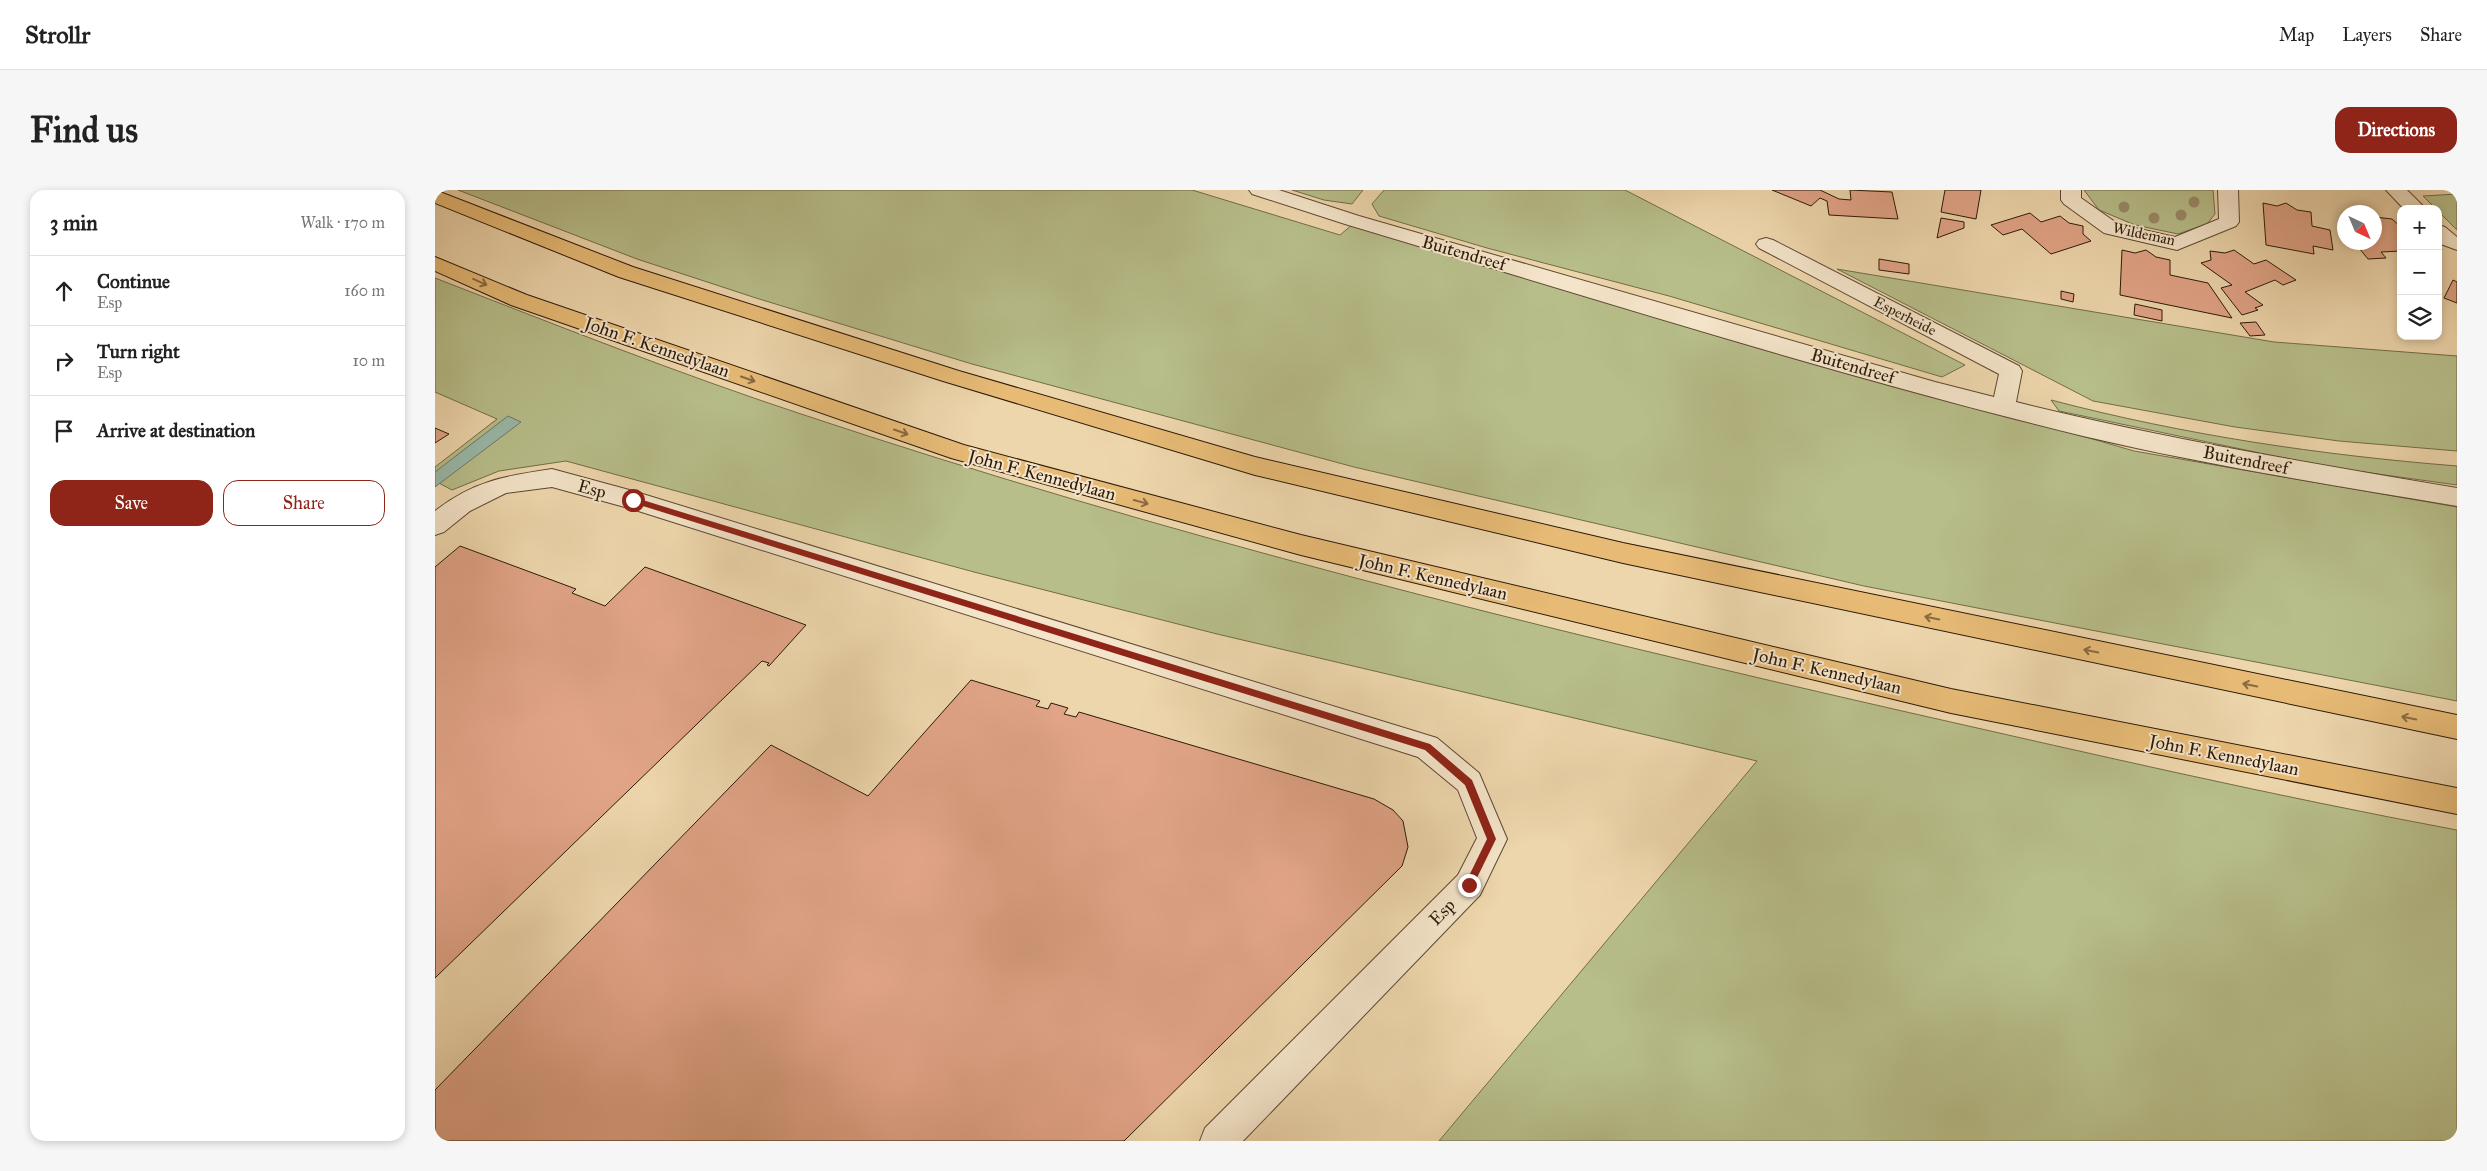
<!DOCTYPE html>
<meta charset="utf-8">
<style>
:root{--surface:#fff;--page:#f6f6f6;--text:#222;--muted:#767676;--line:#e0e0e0;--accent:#8f2418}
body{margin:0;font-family:"IM FELL Great Primer",serif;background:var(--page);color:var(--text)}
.controls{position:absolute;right:15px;top:15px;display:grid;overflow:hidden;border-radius:10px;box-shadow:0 2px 8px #0003}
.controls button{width:45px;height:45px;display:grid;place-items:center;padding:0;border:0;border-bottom:1px solid var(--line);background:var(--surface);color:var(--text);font:25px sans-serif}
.compass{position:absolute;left:1902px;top:15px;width:45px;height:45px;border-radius:50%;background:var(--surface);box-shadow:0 2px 8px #0003;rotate:136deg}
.stop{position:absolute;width:15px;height:15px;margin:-11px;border:4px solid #8f2418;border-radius:50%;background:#fff}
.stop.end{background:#8f2418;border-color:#fff;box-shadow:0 1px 5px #0008}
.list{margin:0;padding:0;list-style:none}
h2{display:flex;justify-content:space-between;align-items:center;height:65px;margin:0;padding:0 20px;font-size:21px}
h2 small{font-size:16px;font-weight:400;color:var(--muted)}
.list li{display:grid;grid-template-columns:32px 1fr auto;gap:15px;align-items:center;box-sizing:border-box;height:70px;padding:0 20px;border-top:1px solid var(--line)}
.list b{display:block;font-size:19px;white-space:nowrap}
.list p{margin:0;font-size:16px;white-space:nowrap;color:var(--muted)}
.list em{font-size:16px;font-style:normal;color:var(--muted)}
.actions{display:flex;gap:10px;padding:15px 20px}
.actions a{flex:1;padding:11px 0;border:1px solid var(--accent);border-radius:15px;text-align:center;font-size:18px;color:var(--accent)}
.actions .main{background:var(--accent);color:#fff}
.icon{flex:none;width:28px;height:28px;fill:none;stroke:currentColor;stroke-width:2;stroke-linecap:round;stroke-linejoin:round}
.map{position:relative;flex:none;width:2022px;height:951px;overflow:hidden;border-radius:15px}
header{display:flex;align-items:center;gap:30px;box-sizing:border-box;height:70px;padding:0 25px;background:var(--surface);border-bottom:1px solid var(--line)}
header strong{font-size:24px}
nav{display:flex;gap:28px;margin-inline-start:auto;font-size:18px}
.intro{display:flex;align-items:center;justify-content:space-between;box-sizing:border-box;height:120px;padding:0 30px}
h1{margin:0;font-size:35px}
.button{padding:12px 22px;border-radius:15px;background:var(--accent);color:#fff;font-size:18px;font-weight:700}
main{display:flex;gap:30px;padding:0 30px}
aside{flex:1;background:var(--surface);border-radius:15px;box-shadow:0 2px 8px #0003}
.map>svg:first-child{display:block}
</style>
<header>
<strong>Strollr</strong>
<nav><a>Map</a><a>Layers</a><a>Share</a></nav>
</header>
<div class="intro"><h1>Find us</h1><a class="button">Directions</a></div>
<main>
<aside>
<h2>3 min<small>Walk · 170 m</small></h2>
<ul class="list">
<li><svg class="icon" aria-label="ahead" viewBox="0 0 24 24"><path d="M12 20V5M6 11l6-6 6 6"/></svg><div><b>Continue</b><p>Esp</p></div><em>160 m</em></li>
<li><svg class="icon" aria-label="right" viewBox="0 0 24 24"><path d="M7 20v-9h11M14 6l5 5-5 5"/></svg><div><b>Turn right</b><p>Esp</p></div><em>10 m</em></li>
<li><svg class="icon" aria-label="arrive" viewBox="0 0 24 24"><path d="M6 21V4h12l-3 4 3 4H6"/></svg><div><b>Arrive at destination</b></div></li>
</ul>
<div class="actions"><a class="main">Save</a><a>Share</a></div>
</aside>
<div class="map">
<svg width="2022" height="951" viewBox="0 0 2022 951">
<rect width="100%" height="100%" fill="#eed6ac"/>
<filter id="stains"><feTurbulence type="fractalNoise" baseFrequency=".004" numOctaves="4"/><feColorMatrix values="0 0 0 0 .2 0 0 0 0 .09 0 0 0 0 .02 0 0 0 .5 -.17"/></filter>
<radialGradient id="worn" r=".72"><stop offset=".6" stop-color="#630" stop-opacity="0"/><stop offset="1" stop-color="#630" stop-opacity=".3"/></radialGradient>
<!-- green -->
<path fill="#b7be8a" stroke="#726c4a" d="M23,0H757L905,45L918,34L1699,261L2022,317V511L1429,396L919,277L537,174L321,108L202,69Z
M857,0H928L917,14L889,10Z
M949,0H1190L1530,175L1507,187L1234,106L1052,58L944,26L937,14Z
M1649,0H1778L1780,24L1772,34L1743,44L1700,35L1664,20Z
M2022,4V40L1988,6Z
M1402,79L1839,152L2022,166V261L1904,251L1800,237L1658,211Z
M0,88C121,135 242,183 366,224C729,345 1102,438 1476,523C1657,564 1839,606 2022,640V951H1004L1322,571L782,444L539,382L131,271L64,281L17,300L0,291V277L62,229L0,202Z
M1616,210C1749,245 1885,265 2022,276V295L1892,277L1624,221Z"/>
<!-- water -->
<path fill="#99b9a9" stroke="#6d7969" d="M73,226L86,232L0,297V282Z"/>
<!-- building -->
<path fill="#e1a487" stroke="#2c1909" d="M1337,0H1385L1404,9L1416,10L1415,0L1457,2L1463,29L1394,25L1392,11L1385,8L1376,16Z
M1510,0H1546L1541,29L1506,22Z
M1828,13L1842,16L1851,13L1862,20L1876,22L1877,36L1895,40L1898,60L1878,56L1879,64L1831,55Z
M1595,23L1606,32L1625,26L1634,33L1648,36V44L1656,51L1616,64L1587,39L1568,45L1556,35Z
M1940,27L1957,29L1966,37V61L1946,62L1951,68L1933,69L1919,52H1940Z
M1506,28L1529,32V38L1502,48Z
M1687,60L1700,63L1711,60L1721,67L1735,70V85L1773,93L1797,128L1685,105Z
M1799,60L1819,74L1831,70L1861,90L1848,95L1840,90L1810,102L1828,115L1820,118L1823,120L1807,125L1786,98L1797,95L1766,73L1776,70L1775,61L1790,63Z
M1444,69L1474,74V84L1444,80Z
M2018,90L2022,92V113L2009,108Z
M1626,101L1639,104L1638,112L1626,109Z
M1700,114L1727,120V131L1699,125Z
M1821,132L1830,145L1815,146L1805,133Z
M0,238L14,244L0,253Z
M25,356L141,399L137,403L170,416L210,377L371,435L334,476L332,475L334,473L327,471L0,788V377Z
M536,490L605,511L601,516L613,519L616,513L633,518L629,524L641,527L644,522L939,609L958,620L968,631L973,657L967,676L689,951H0V900L336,555L433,606Z"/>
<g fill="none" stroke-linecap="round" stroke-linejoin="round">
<defs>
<path id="street" d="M814,0H844L924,26L1500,192L1559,207L1564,184L1324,58L1321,54L1324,50L1331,48L1338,50L1584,176L1587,181L1581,212C1726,248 1874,273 2022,298V316C1897,295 1771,275 1648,246C1399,185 1155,107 910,34L817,4Z
M1626,0H1646V8L1683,34L1740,47L1784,29L1783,0H1803L1804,32L1801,36L1742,60L1669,43L1629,14L1626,10Z
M1951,0H1972L1991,19H1969Z
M2003,35L2010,37L2022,47V60L2003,53Z
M117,279L198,301L1002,548L1044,583L1072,649L1045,705L808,951H765L770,938L1023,685L1042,648L1023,600L983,567L197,319L117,297L71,303L35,321L9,342L0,345V321C38,291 70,286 117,279Z"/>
<path id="highway" d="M0,0L198,77L524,181L820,267L1188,353L2022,525V549L1188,373L820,285L508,191L184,87L0,13Z
M0,67L92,105L529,255L866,345L1516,499L2022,598V624L1516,523L866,365L516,268L76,115L0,81Z"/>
</defs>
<!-- street casing -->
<use href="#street" stroke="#5c4832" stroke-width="2"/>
<!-- highway casing -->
<use href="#highway" stroke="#2c1909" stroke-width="2"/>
<!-- street -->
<use href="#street" fill="#f4e4c9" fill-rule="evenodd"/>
<!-- highway -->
<use href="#highway" fill="#e7bb76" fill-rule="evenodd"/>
</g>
<!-- trees -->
<g fill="#9a8a68">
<circle cx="1759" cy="12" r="5.5"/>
<circle cx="1689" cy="17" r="5.5"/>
<circle cx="1746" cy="25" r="5.5"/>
<circle cx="1719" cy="28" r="5.5"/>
</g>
<!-- one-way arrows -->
<defs><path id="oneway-shaft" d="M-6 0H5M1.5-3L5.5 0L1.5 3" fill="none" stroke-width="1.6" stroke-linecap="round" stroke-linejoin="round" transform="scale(1.25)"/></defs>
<g stroke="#8a6a40">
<use href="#oneway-shaft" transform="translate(45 92) rotate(24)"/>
<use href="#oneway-shaft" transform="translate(313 189) rotate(19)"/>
<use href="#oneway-shaft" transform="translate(466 242) rotate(19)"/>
<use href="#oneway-shaft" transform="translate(706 312) rotate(15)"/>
<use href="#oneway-shaft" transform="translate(1497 428) rotate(-168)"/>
<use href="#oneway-shaft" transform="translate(1656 461) rotate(-168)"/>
<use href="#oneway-shaft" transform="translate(1815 495) rotate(-168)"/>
<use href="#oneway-shaft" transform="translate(1974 528) rotate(-169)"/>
</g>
<!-- route -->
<path fill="#8f2418" d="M198,307L995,554L1037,590L1061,649L1037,698H1031V692L1052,649L1030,595L990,560L195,312L194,310Z"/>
<g text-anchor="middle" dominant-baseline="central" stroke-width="4" stroke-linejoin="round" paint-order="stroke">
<!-- far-street labels -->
<g font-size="15" fill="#2c1909" stroke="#f4e4c9">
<text transform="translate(1709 44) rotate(12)">Wildeman</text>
<text transform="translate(1470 126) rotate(27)">Esperheide</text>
</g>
<!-- street labels -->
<g font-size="18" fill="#2c1909" stroke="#f4e4c9">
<text transform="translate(1029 63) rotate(16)">Buitendreef</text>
<text transform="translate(222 157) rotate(19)">John F. Kennedylaan</text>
<text transform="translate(1418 176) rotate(16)">Buitendreef</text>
<text transform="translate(1811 270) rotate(11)">Buitendreef</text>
<text transform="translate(607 285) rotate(15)">John F. Kennedylaan</text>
<text transform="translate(157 299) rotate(15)">Esp</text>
<text transform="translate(998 387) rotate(13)">John F. Kennedylaan</text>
<text transform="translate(1392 481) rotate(13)">John F. Kennedylaan</text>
<text transform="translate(1789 565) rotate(11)">John F. Kennedylaan</text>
<text transform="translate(1007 722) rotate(-46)">Esp</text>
</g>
</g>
<rect width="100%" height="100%" filter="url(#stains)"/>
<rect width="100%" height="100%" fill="url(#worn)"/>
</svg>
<div class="controls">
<button>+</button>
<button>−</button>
<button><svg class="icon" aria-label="layers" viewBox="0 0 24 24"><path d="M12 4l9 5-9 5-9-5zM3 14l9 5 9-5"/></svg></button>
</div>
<svg class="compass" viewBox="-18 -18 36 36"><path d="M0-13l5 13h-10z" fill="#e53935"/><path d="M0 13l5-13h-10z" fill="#767676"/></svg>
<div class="stop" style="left:198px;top:310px"></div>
<div class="stop end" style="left:1034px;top:695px"></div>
</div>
</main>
